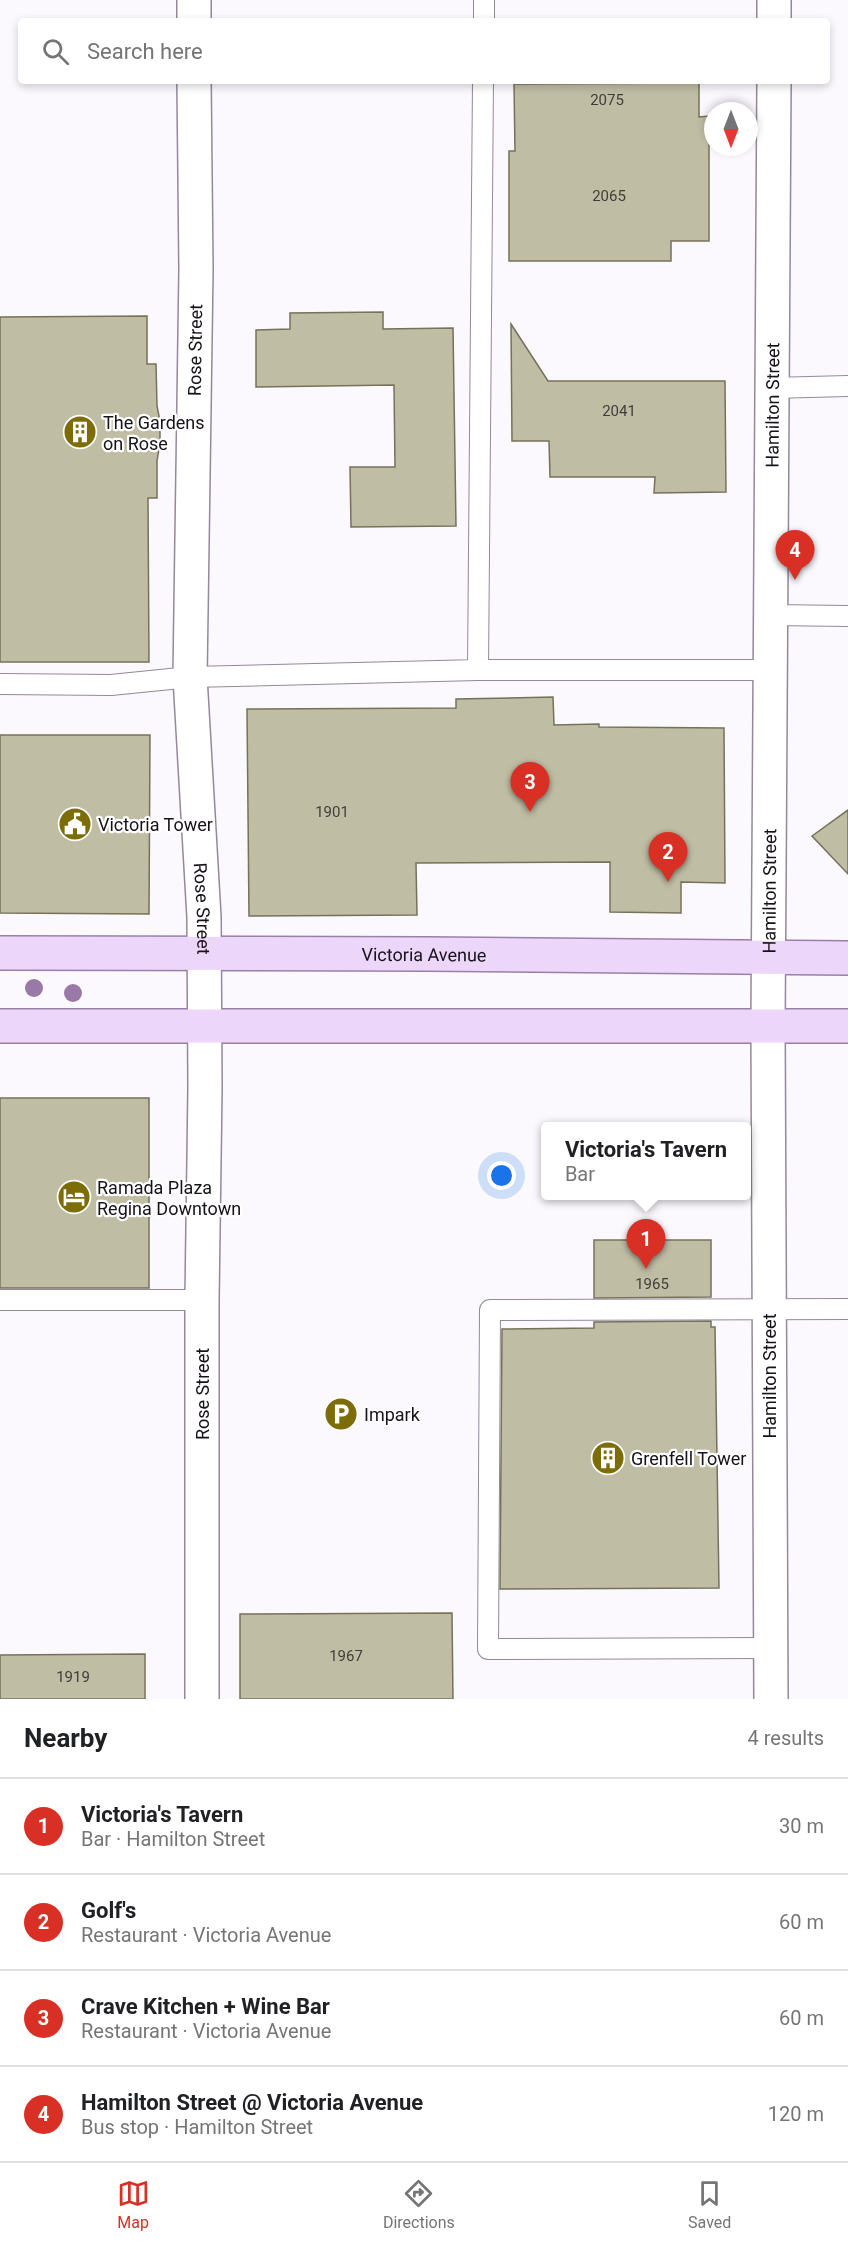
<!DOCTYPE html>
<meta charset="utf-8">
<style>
:root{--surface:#fff;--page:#f6f6f6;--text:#202124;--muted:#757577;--line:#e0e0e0;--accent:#d93025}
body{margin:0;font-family:Roboto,sans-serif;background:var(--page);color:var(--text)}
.compass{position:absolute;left:704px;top:102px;width:54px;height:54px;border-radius:50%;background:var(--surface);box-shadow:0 3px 9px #0003;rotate:180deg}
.you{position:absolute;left:502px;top:1176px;width:21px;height:21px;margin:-15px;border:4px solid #fff;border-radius:50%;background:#1a73e8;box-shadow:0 0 0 9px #1a73e833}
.badge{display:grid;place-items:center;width:39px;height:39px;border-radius:50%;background:var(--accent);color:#fff;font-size:20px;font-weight:700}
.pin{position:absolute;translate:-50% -50px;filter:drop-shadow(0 2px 3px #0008)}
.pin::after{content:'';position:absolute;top:32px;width:21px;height:18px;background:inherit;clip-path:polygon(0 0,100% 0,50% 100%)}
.popup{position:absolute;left:541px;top:1122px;width:210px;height:78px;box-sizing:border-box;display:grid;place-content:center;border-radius:6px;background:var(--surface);filter:drop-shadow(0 2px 4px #0005);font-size:20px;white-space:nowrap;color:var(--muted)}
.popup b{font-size:22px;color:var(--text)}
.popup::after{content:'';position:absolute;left:50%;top:100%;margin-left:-12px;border:12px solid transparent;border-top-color:var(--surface)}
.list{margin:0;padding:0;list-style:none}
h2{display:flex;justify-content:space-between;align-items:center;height:78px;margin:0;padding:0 24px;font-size:26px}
h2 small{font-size:20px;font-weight:400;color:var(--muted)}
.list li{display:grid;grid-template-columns:39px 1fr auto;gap:18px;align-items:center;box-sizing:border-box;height:96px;padding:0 24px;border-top:2px solid var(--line)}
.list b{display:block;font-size:22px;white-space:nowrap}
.list p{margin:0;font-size:20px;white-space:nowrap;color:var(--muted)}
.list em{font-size:20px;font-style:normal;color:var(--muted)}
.icon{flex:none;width:33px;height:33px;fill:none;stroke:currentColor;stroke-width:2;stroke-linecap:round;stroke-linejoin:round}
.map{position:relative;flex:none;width:848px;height:1699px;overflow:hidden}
.search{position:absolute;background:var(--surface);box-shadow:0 3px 9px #0003;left:18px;right:18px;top:18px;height:66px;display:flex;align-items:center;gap:15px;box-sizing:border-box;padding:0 21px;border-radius:6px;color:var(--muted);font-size:22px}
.sheet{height:462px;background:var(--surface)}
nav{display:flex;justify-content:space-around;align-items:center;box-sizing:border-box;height:84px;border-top:2px solid var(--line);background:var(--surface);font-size:16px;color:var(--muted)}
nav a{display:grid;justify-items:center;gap:3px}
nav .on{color:var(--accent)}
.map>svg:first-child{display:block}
</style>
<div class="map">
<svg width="848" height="1699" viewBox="0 0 848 1699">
<rect width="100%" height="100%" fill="#fbf9fd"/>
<!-- building -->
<path fill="#c0bda5" stroke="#75715b" stroke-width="1.5" d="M699,83V117L709,116V241H671V261H509V151H515L514,84Z
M383,312V329L453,328L456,526L351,527L350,467H395L394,385L256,387V330L290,329V313Z
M147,316V364H156L157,406L160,421V443L157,461V498H148L149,662H0V317Z
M511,324L548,381H725L726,492L654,493L655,477H550L549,441H512Z
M553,697L554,725L599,724V727L724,728L725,883L681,882V913L610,912V862L416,863L417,915L249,916L247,709L456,708V699Z
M0,735H150L149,914L0,913Z
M848,810V874L812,836Z
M0,1098H149V1288H0Z
M594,1240H711V1297L594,1298Z
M711,1321V1327H715L719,1588L500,1589L502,1329L594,1328V1322Z
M452,1613L453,1699H240V1614Z
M145,1654V1699H0V1655Z"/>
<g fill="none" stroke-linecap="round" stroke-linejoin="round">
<defs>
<path id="service" d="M484,21V0
M771,388L848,386
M770,615L848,616
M478,670L483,81
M0,684L111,685L190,677L478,670H769
M0,1300H202
M771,1648L488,1649L490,1310L848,1309"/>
<g id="minor">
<path d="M194,0V21"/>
<path d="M774,21V0"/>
<path id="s1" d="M194,81L196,269L190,677L204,917L205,1088L202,1300V1699"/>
<path id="s2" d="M771,1699L768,1026L774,81"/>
</g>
<g id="primary">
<path id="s3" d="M0,953L427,954L848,958"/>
<path d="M0,1026H848"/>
</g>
</defs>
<!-- service casing -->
<use href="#service" stroke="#94889c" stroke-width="22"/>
<!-- minor casing -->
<use href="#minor" stroke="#94889c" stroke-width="36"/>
<!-- primary casing -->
<use href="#primary" stroke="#9980a8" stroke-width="36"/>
<!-- service -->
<use href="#service" stroke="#fff" stroke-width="20"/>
<!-- minor -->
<use href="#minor" stroke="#fff" stroke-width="33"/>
<!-- primary -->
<use href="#primary" stroke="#ecd6f9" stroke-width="33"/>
</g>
<!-- trees -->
<g fill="#997aa7">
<circle cx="34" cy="988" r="9"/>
<circle cx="73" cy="993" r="9"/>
</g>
<!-- icons -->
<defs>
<symbol id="building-disc" viewBox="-11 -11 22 22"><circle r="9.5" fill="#7c6d09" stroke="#fff"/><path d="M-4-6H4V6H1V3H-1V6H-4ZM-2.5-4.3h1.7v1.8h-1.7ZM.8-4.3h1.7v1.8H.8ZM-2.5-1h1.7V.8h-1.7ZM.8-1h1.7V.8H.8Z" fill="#fff"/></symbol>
<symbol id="civic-disc" viewBox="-11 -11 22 22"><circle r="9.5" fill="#7c6d09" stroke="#fff"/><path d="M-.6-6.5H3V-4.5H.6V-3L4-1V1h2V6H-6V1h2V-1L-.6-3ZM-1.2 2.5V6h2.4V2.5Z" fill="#fff"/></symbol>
<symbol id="hotel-disc" viewBox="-11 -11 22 22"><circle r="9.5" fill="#7c6d09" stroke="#fff"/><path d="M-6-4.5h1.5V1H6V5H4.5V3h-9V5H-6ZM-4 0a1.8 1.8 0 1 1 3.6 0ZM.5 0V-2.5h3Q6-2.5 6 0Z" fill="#fff"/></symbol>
<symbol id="parking-disc" viewBox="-11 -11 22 22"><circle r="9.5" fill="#7c6d09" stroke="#fff"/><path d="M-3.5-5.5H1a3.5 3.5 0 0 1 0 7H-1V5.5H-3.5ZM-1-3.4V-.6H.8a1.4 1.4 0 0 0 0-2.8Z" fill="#fff"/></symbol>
</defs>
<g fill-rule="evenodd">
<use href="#building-disc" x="61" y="413" width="38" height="38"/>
<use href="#civic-disc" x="56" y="805" width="38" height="38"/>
<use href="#hotel-disc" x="55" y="1178" width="38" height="38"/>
<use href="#parking-disc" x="322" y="1395" width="38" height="38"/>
<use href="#building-disc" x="589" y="1439" width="38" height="38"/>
</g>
<g text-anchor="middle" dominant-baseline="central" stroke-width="4.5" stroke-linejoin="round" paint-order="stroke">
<!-- number labels -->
<g font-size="15" fill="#413d3c">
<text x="607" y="100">2075</text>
<text x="609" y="196">2065</text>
<text x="619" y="411">2041</text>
<text x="332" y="812">1901</text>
<text x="652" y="1284">1965</text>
<text x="346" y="1656">1967</text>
<text x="73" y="1677">1919</text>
</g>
<!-- street labels -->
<g font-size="18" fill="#171219" stroke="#fff">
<text transform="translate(195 350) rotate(-89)">Rose Street</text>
<text stroke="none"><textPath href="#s2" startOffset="1294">Hamilton Street</textPath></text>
<text stroke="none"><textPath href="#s2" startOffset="808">Hamilton Street</textPath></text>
<text stroke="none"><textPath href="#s1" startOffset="828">Rose Street</textPath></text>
<text stroke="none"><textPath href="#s3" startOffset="424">Victoria Avenue</textPath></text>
<text transform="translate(769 1376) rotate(-90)">Hamilton Street</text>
<text transform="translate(202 1394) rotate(-90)">Rose Street</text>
</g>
<!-- poi labels -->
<g font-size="18" fill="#171219" stroke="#fff" text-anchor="start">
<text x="103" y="422">The Gardens<tspan x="103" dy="21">on Rose</tspan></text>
<text x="98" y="824">Victoria Tower</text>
<text x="97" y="1187">Ramada Plaza<tspan x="97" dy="21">Regina Downtown</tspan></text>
<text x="364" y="1414">Impark</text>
<text x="631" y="1458">Grenfell Tower</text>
</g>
</g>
</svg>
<svg class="compass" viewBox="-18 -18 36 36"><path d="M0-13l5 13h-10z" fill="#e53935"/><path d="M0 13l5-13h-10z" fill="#757577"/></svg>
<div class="you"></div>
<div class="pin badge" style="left:646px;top:1269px">1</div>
<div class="popup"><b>Victoria's Tavern</b>Bar</div>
<div class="pin badge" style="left:668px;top:882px">2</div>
<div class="pin badge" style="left:530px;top:812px">3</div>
<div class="pin badge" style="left:795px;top:580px">4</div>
<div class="search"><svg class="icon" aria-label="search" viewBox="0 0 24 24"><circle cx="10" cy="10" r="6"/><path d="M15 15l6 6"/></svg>Search here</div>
</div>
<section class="sheet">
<h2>Nearby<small>4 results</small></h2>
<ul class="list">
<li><span class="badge">1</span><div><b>Victoria's Tavern</b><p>Bar · Hamilton Street</p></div><em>30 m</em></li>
<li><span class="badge">2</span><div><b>Golf's</b><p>Restaurant · Victoria Avenue</p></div><em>60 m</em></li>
<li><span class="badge">3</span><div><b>Crave Kitchen + Wine Bar</b><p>Restaurant · Victoria Avenue</p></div><em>60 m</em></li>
<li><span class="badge">4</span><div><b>Hamilton Street @ Victoria Avenue</b><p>Bus stop · Hamilton Street</p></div><em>120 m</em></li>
</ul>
</section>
<nav>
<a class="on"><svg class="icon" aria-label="map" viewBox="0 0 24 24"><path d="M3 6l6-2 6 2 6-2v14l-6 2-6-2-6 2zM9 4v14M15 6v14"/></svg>Map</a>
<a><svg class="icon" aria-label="directions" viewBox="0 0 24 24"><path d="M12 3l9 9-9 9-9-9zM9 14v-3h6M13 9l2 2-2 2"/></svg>Directions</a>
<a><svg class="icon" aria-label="saved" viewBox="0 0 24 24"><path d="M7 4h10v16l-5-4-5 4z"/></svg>Saved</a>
</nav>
